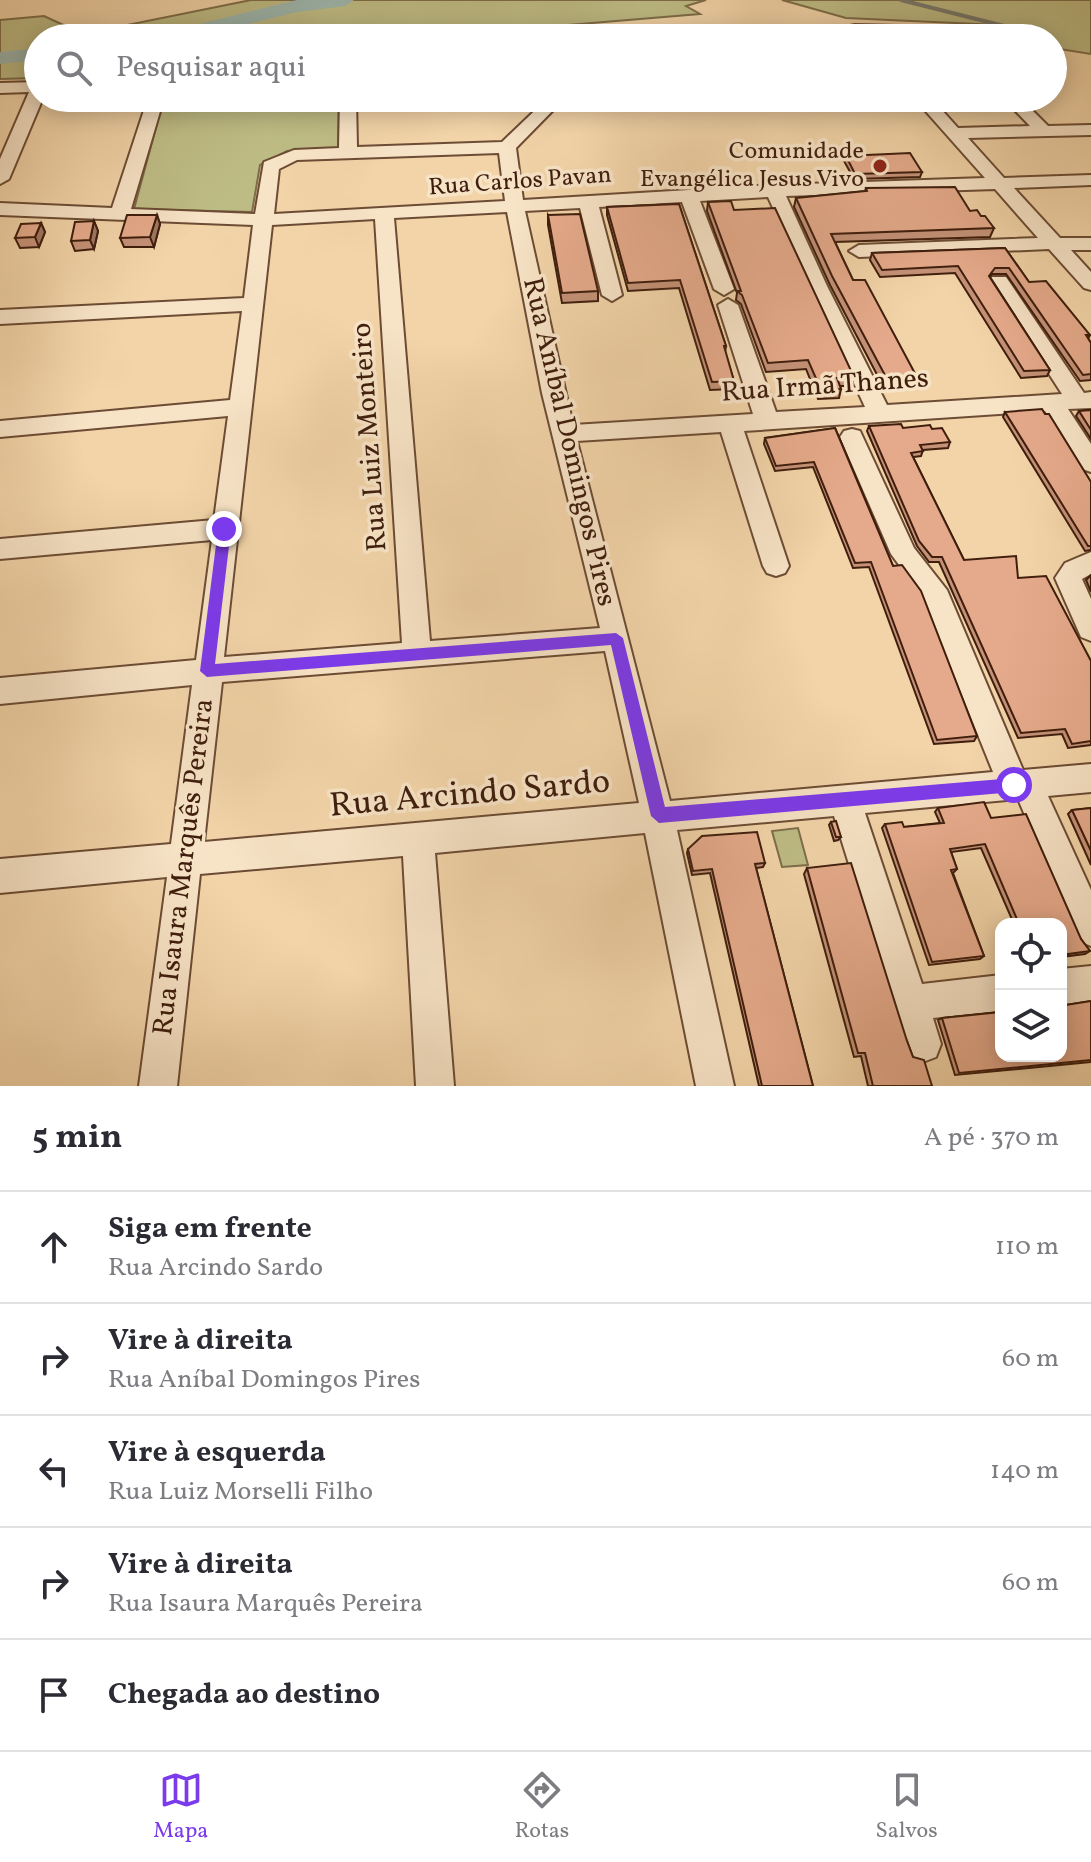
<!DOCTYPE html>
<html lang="pt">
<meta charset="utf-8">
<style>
:root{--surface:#fff;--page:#f2f2f3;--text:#2b2b33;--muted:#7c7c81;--line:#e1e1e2;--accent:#7c3aed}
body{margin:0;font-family:Vollkorn,serif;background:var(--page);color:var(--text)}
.controls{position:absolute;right:24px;bottom:24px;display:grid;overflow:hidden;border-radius:16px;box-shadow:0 4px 20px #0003}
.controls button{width:72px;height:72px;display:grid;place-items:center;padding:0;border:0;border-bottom:2px solid var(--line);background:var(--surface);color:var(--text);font:40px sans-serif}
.stop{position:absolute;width:24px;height:24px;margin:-18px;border:6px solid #7c3aed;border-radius:50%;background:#fff}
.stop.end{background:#7c3aed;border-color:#fff;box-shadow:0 2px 8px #0008}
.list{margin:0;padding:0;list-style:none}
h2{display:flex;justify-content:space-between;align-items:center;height:104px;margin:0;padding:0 32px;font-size:34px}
h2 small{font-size:26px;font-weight:400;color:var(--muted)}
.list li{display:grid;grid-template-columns:52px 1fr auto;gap:24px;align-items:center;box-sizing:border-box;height:112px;padding:0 32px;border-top:2px solid var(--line)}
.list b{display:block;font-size:30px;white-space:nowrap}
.list p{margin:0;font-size:26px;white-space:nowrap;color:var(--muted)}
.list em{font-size:26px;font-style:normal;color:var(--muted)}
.icon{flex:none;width:44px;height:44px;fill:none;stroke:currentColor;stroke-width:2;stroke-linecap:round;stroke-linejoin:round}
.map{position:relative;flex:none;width:1091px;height:1086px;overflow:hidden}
.search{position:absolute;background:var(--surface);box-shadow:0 4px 20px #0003;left:24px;right:24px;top:24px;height:88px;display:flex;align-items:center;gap:20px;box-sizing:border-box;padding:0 28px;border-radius:44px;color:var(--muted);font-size:30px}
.sheet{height:664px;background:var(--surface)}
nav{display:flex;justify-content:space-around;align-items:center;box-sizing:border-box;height:112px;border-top:2px solid var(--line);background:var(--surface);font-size:22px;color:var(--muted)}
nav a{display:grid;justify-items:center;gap:4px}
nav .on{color:var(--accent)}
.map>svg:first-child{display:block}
</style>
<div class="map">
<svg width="1091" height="1086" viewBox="0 0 1091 1086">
<rect width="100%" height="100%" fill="#f2d4a8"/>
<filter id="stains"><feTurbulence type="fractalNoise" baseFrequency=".0025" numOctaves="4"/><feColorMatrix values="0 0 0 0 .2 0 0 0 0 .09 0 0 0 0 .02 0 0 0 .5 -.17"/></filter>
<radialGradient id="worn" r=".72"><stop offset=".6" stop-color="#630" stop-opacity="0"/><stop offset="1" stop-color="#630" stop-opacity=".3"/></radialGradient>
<!-- green -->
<path fill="#bebc85" stroke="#7e6d49" stroke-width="2" d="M251,0H706L686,6L700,14L520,29L342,28L283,38H38V78L0,79V20L44,16L83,34Z
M782,0H1091V54L1053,48V38H1029L999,25L846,18Z
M164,98H339L338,148L287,151L260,165L252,212L134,209Z
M798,828L808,865L782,867L772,831Z"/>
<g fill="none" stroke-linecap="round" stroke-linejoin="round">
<!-- stream -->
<path stroke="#777a6e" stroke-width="4" d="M901,0L1004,26L1033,38"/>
<!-- river -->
<path fill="#9cb7af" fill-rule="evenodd" d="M297,0H354L345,6L297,12L190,38H156L159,34Z
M38,48V60L0,64V52Z"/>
<defs>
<path id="minor" d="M855,25L943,27L958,38L850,32V26Z
M349,27H465L472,31L465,35L304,38L307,35Z
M38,82V98H43L9,179L0,184V159L29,92L0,93V83Z
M148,98H164L131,209L255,214L264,162L294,150L339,148L340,98H356L357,147L502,142L548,98H565L516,148L523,200L774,185L985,178L914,98H931L958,128L1030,126L1003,98H1020L1048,126L1091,125V135L968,138L1004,178L1091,175V185L1014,188L1060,238H1091V250H1071L1091,272V290L1084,288L1049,249L859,257L849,251L859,245L1038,238L995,189L786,196L827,286L887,405L1062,394L989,281L992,277H1006L1084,393L1091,392V408L1068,409L1091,444V472L1082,469L1045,411L744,431L789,566L785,573L776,576L767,573L763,566L721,432L577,441L670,801L993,772L922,596L891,554L840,437L844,431L852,429L860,431L914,548L947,590L1023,770L1091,764V792L1048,796L1091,890V946L1079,941L1018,799L865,813L922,984L1001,975V1011L933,1018L941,1044L936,1057L923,1062L910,1057L905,1044L834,816L677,830L734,1086H696L645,833L435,853L454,1086H416L403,856L200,874L177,1086H139L167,877L0,893V859L171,844L192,685L0,704V678L196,660L212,540L0,559V539L214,520L228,416L0,437V421L230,400L242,311L0,324V310L244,298L253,225L0,215V203L112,208ZM499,153L505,201L274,214L279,169L297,160ZM768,197L865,407L776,412L738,305L728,299L718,305L753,414L573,425L525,211L580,208L602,295L612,301L622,295L599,207L682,202L714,289L724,295L734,289L700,201ZM507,212L542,393L600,628L430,641L394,218ZM375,219L402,643L224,657L272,225ZM605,651L639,803L204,842L222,682Z
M1091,552V574L1082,579L1091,599V641L1081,637L1055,578L1065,563Z
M1091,966V1002L1061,1005V969Z"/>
</defs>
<!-- minor casing -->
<use href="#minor" stroke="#6c4c34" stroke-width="4"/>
<!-- minor -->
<use href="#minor" fill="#f7e3c6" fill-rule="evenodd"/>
</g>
<!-- wall -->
<path fill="#c59278" stroke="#3f1e0d" stroke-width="2" d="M737,98H804L805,100L804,105L741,107Z
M846,156L922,172L920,177L854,179L844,161Z
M866,188L970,211L981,216L994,228L990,237L835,242L853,280L918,379L915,388H884L830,285L794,207L796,198L865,191Z
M708,202L734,210L854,377L851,386H840L841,389L839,398L818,399L806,369L766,372L741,304L736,300L737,293L707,211Z
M679,204L726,346L725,352L734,381L732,389L710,390L679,288L628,291L607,215V207Z
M157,215L160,224L154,247H124L120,238Z
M548,215L598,291V301L562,303L548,225Z
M94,221L98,231L94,249L75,251L71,241Z
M41,223L45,232L39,247L20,248L15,238Z
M1005,248L1029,282L1090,335L1088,339L1091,343V380L1080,381L1006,274H992L990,277L1050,370L1047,376L1021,378L955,273L880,277L870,260L872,253Z
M1091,410V439L1076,416L1079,411Z
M1005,412L1091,482V550L1085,551L1003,417Z
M869,426L903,428L950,442L948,448L923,450L921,456L913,457L964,560L1018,578L1091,661V745L1068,748L1062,734L1018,738L939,562H929L917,546L867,431Z
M835,428L893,566L977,736L974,741L934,744L869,567L853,568L813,467L775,471L764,444L765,438Z
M1091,575V592L1086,580Z
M938,808L991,818L1090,951L1085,954L1061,957V924H1014L981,848L951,852L957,869L953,873L984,956L980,959L929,965L882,828L885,824L904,827L940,823L935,812Z
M1091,808V865L1068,814L1072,810Z
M831,822L841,837L838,840L834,841L829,825Z
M688,849L765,863L763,867L756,868L813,1086H759L710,873L692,875L687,853Z
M807,868L907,1041L913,1057L932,1086H868L861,1056L854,1057L804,874Z
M1091,1001V1062L955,1075L938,1020L942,1018L1066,1005Z"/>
<!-- shaded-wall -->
<path fill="#a07761" stroke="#3f1e0d" stroke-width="2" d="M507,98H527V103L492,108L491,100Z
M157,215L160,224L154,247L150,237Z
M94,221L98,231L94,249L90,240Z
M41,223L45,232L39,247L35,237Z"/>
<!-- building -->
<path fill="#e5aa8b" stroke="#3f1e0d" stroke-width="2" d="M740,98H804L805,100L742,103Z
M910,153L922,172L855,174L846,156Z
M955,187L970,211L977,210L981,216H985L994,228L831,234L853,280H865L918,379H887L832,276L796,198L867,191L866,188Z
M731,201L734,210L775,208L854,377L837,378L841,389L821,390L808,360L768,363L742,295L737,291H741L708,202Z
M679,204L726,346H724L734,381L712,382L680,280L628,283L607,207Z
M580,214L598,291L562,293L548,215Z
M127,215H157L150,237L120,238Z
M94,221L90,240L71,241L75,222Z
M41,223L35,237L15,238L21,224Z
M1005,248L1029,282L1046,281L1090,335H1086L1091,343V374L1083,375L1009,268H995L989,276L1050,370L1024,371L958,266L882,270L872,253Z
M1042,409L1045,414H1049L1091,482V546H1088L1005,412Z
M1091,410V430L1079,411Z
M901,424L903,428L930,425L932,429L942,428L950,442L920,445L923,451L911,453L964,560L1016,556L1018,578L1046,576L1091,661V741L1072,744L1065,729L1021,733L942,557H932L919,541L869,426Z
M835,428L893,566L902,565L921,591L977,736L937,740L871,562L855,563L814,462L776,466L765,438Z
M984,802L991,818L1026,814L1081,939L1090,951L1061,955V924H1019L985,844L950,849L957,869L951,870L984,956L932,962L885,824L902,822L904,827L944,823L938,808Z
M1091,808V851L1072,810Z
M836,821L841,837H836L831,822Z
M757,832L765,863L755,864L813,1086H762L712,869L693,871L688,849L702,836Z
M851,863L907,1041L913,1057L924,1060L932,1086H873L865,1053H858L807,868Z
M1061,1001L1066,1005L1091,1001V1060L959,1073L942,1018L1001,1012V1056H1061Z"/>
<!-- route -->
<path fill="#7c3aed" d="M224,524L231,529L215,664L616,633L623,638L665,807L1014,778L1022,785L1014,792L659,823L651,816L611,645L207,677L200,671L218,529Z"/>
<!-- markers -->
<circle fill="#8f2418" stroke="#f7e3c6" stroke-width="3" cx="880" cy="166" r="8"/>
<g text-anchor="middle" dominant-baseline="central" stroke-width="7" stroke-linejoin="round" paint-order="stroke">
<!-- far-poi labels -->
<g font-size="24" fill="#3f1e0d" stroke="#f7e3c6" text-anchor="end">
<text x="864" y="152">Comunidade<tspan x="864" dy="28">Evangélica Jesus Vivo</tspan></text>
</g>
<!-- far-street labels -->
<g font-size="24" fill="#3f1e0d" stroke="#f7e3c6">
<text transform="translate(520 182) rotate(-4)">Rua Carlos Pavan</text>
</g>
<!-- street labels -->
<g font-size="28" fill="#3f1e0d" stroke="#f7e3c6">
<text transform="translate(825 386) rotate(-4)">Rua Irmã Thanes</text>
<text transform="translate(370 437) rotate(-94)">Rua Luiz Monteiro</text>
<text transform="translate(569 442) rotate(77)">Rua Aníbal Domingos Pires</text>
<text transform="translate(184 867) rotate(-83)">Rua Isaura Marquês Pereira</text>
</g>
<!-- near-street labels -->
<g font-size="34" fill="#3f1e0d" stroke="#f7e3c6">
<text transform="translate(470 795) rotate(-5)">Rua Arcindo Sardo</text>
</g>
</g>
<rect width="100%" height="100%" filter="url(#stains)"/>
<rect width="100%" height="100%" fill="url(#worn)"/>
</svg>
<div class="controls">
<button><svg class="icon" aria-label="locate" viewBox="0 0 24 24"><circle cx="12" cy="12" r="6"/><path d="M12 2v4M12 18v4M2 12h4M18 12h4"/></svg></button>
<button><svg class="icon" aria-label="layers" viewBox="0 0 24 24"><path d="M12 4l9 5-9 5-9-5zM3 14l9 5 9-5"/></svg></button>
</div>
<div class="stop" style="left:1014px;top:785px"></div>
<div class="stop end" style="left:224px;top:529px"></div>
<div class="search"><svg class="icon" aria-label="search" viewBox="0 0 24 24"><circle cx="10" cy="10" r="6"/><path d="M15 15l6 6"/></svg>Pesquisar aqui</div>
</div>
<section class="sheet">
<h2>5 min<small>A pé · 370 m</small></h2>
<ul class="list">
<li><svg class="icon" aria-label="ahead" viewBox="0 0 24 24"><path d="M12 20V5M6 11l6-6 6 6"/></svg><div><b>Siga em frente</b><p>Rua Arcindo Sardo</p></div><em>110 m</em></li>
<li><svg class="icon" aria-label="right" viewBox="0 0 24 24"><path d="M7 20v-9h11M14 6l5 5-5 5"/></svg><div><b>Vire à direita</b><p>Rua Aníbal Domingos Pires</p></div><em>60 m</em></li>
<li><svg class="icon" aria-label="left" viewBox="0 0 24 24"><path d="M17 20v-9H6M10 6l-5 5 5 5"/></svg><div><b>Vire à esquerda</b><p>Rua Luiz Morselli Filho</p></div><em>140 m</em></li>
<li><svg class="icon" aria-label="right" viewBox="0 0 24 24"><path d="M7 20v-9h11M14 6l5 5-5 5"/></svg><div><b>Vire à direita</b><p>Rua Isaura Marquês Pereira</p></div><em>60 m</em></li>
<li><svg class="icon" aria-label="arrive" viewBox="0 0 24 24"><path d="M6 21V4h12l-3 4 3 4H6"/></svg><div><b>Chegada ao destino</b></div></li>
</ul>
</section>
<nav>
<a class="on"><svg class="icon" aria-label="map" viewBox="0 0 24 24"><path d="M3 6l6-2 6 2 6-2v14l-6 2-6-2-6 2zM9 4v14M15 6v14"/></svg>Mapa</a>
<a><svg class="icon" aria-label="directions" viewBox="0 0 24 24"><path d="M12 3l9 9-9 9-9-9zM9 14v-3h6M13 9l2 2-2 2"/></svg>Rotas</a>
<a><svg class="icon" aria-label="saved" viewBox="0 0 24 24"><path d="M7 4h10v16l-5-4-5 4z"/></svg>Salvos</a>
</nav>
